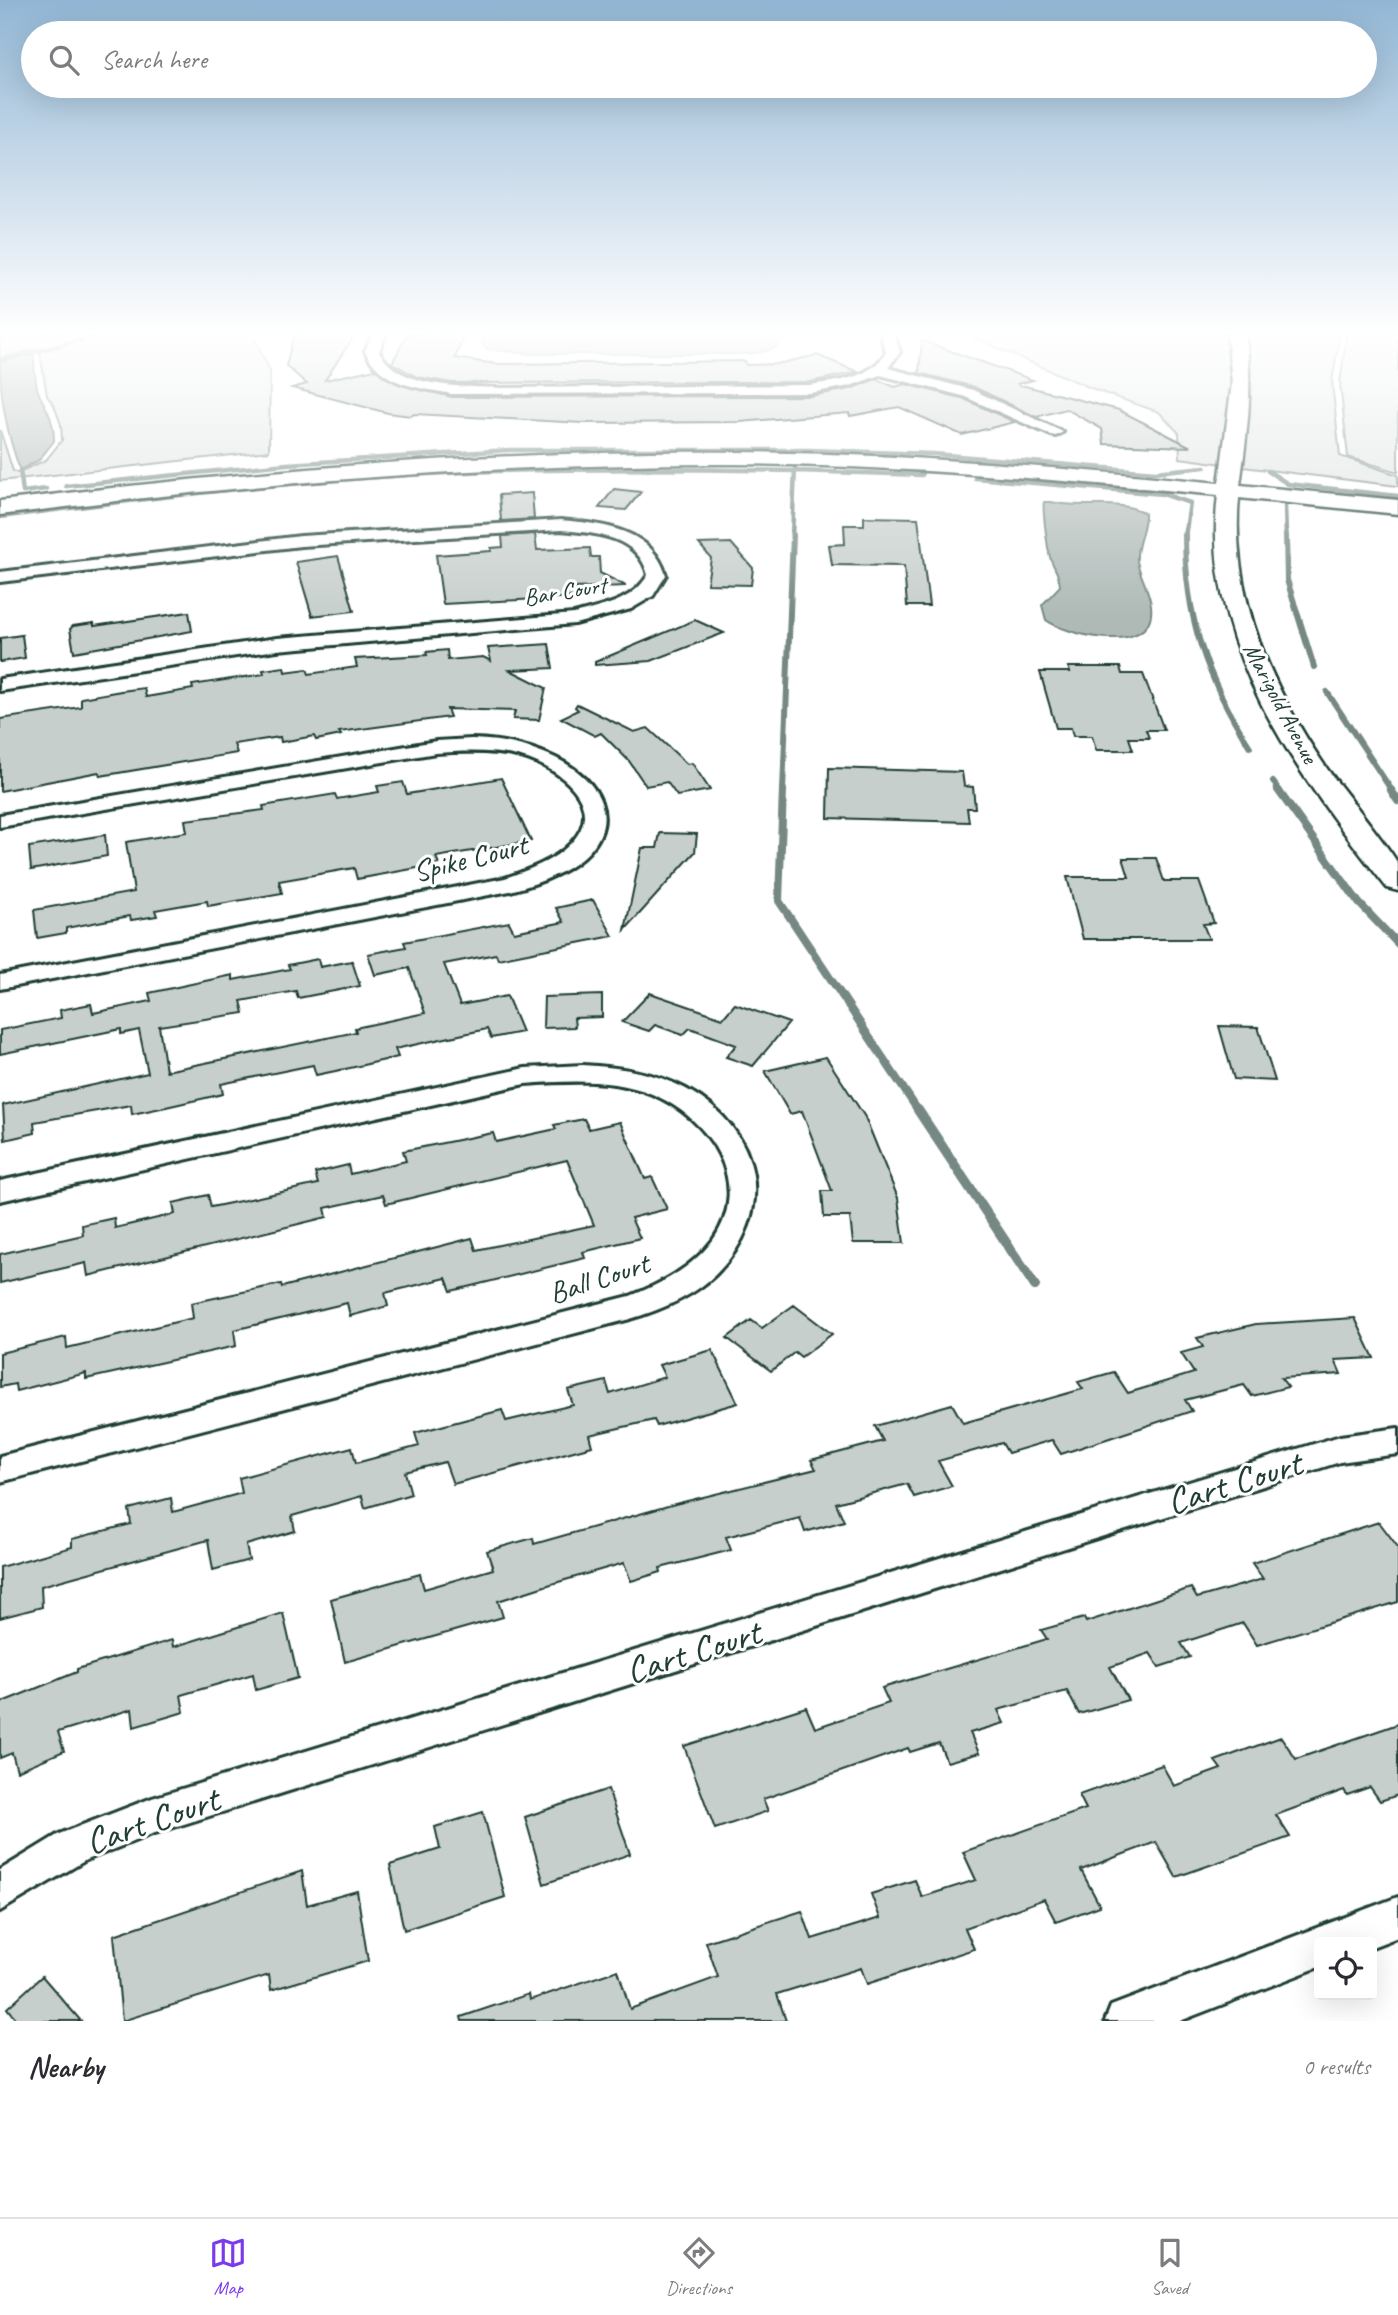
<!DOCTYPE html>
<style>
:root{--surface:#fff;--page:#f2f2f3;--text:#2b2b33;--muted:#7c7c81;--line:#e1e1e2;--accent:#7c3aed}
body{margin:0;font-family:Caveat,sans-serif;background:var(--page);color:var(--text)}
.controls{position:absolute;right:21px;bottom:21px;display:grid;overflow:hidden;border-radius:7px;box-shadow:0 7px 28px #0002}
.controls button{width:63px;height:63px;display:grid;place-items:center;padding:0;border:0;border-bottom:2px solid var(--line);background:var(--surface);color:var(--text);font:35px sans-serif}
.list{margin:0;padding:0;list-style:none}
h2{display:flex;justify-content:space-between;align-items:center;height:91px;margin:0;padding:0 28px;font-size:30px}
h2 small{font-size:23px;font-weight:400;color:var(--muted)}
.icon{flex:none;width:38px;height:38px;fill:none;stroke:currentColor;stroke-width:2;stroke-linecap:round;stroke-linejoin:round}
.map{position:relative;flex:none;width:1398px;height:2021px;overflow:hidden}
.search{position:absolute;background:var(--surface);box-shadow:0 7px 28px #0002;left:21px;right:21px;top:21px;height:77px;display:flex;align-items:center;gap:18px;box-sizing:border-box;padding:0 24px;border-radius:38px;color:var(--muted);font-size:26px}
.sheet{height:196px;background:var(--surface)}
nav{display:flex;justify-content:space-around;align-items:center;box-sizing:border-box;height:98px;border-top:2px solid var(--line);background:var(--surface);font-size:19px;color:var(--muted)}
nav a{display:grid;justify-items:center;gap:4px}
nav .on{color:var(--accent)}
.map>svg:first-child{display:block}
</style>
<div class="map">
<svg width="1398" height="2021" viewBox="0 0 1398 2021">
<rect width="100%" height="100%" fill="#fff"/>
<filter id="ink" filterUnits="userSpaceOnUse"><feTurbulence type="fractalNoise" baseFrequency=".0143" numOctaves="2"/><feDisplacementMap in="SourceGraphic" scale="14" xChannelSelector="R" yChannelSelector="G"/><feConvolveMatrix kernelMatrix="1 2 1 2 8 2 1 2 1" color-interpolation-filters="sRGB"/></filter>
<g filter="url(#ink)">
<!-- green -->
<path fill="#dee3e2" stroke="#7e908b" stroke-width="2" d="M0,333H252L270,371L269,451L0,481V430L13,471L17,473L46,460L62,440L61,425L54,405L47,396L40,352L32,350L0,358Z
M971,333H1229L1233,370L1224,464L1180,458L1179,433L1159,412L1098,391L976,339Z
M1244,333H1340L1332,382L1340,456L1398,475V486L1243,467L1250,372Z
M1347,333H1398V472L1348,457L1340,383Z"/>
<!-- water -->
<path fill="#afbab7" stroke="#758883" stroke-width="2" d="M485,333H778L782,340C776,352 762,352 749,354H531L487,349L482,343Z
M33,352C35,366 34,386 41,398C49,413 54,423 54,441L39,460L20,470C7,434 0,399 0,361Z
M1051,502C1081,510 1118,498 1145,513C1146,529 1135,546 1137,561C1140,579 1156,600 1150,619C1140,653 1065,634 1046,620L1042,605L1060,586C1059,573 1055,570 1051,560C1048,553 1042,508 1044,502Z"/>
<g fill="none" stroke-linecap="round" stroke-linejoin="round">
<!-- stream-far3 -->
<path stroke="#758883" stroke-width="4.5" d="M0,361L108,333
M20,470L23,492L46,489
M1268,471L1288,484L1398,496
M975,478L1163,494L1190,503L1185,537
M66,486L287,464L510,450H808L934,454L1155,472L1205,467
M1285,505L1286,537
M0,517C148,498 297,480 447,473C605,466 764,469 922,475
M792,537L795,469"/>
<!-- stream-far2 -->
<path stroke="#758883" stroke-width="6" d="M1185,535C1185,618 1206,677 1250,747
M1286,535L1287,580L1314,667
M1327,692L1392,791
M1273,782L1280,791
M783,791L793,535"/>
<!-- stream-far1 -->
<path stroke="#758883" stroke-width="8" d="M783,790L779,901L919,1112
M1278,790L1359,903L1398,944
M1391,790L1398,801"/>
<!-- stream -->
<path stroke="#758883" stroke-width="10" d="M918,1110L1035,1286"/>
</g>
<!-- building -->
<path fill="#c7cfcc" stroke="#1f3d34" stroke-width="2" d="M297,333H356L325,380L375,369L401,385L452,397L810,396L850,389L876,379L895,387L905,384L962,398L1015,422L962,435L899,407L850,416L849,413L740,422L583,423L414,414L411,416L388,413L292,388L307,384L286,366L292,342Z
M408,333H465L455,358L496,364L745,361L746,365L777,364L817,355L858,372L810,382L452,383L417,377L392,363Z
M922,341L1033,380L1017,384L1119,410L1191,447L1104,444L1102,429L1066,409L1036,417L974,387L919,373Z
M614,489L641,492L626,510L599,508Z
M532,493L534,519L501,521L499,495Z
M864,517L918,518L929,606H907L904,566L832,565L829,545L845,544L844,525H864Z
M535,534L537,550L590,548L591,557H599L600,573L626,586L575,588L576,597L443,604L436,555L491,551V548L503,547L502,536Z
M731,543L753,568L751,585L707,584L711,558L699,544Z
M338,556L354,611L312,616L296,562Z
M189,612L192,631L74,652L70,629L73,626L94,623V626Z
M695,620L724,633L651,661L595,665V662Z
M22,635L25,658L0,662V638Z
M549,644L553,668L510,670L546,688L539,720L513,719L515,711L447,709L450,717L339,732L341,735L316,740L314,736L281,742L280,737L234,744L237,753L100,776L99,772L0,791V719L81,707V698L121,691L144,688L146,697L193,689L192,685L264,674L263,670L284,667L285,672L307,669L309,674L357,667L355,659L427,655L426,652L447,650L448,660L483,657L491,661L488,648Z
M1068,667H1120L1122,674H1143L1164,730H1146L1149,738H1129L1133,750H1096L1092,736H1073L1071,728H1056L1040,672H1070Z
M577,704L634,732L648,728L687,764L692,763L710,790L677,796L667,782L646,786L629,761L601,733L595,736L561,718L578,710L575,707Z
M829,768L962,772L964,786L973,787L975,808H967L969,822L828,818Z
M501,778L531,841L436,857L439,864L357,879L354,868L279,881L282,893L208,906L207,901L155,910L157,916L131,920L130,916L66,928V933L37,938L34,910L134,892L126,842L187,832L185,820L264,810L263,806L335,794L337,799L379,792L377,786L403,782L407,794Z
M660,833L697,834L695,852L625,930L642,848H657Z
M105,835L107,856L31,870L29,847Z
M1123,858H1156L1164,881H1199L1214,923L1203,924L1209,939H1083L1067,877H1129Z
M593,900L613,936L498,959L496,954L444,964L460,1005L507,996L522,1032L491,1038L487,1029L395,1049L398,1057L350,1068L316,1075L313,1065L221,1084L223,1094L166,1107L132,1114L131,1105L34,1122L35,1133L5,1140L3,1105L148,1073L139,1030L121,1034V1029L0,1054V1030L61,1018L60,1010L91,1004L93,1013L151,1001L149,993L233,975V980L290,969L288,965L318,959L320,967L352,961L360,986L298,998L296,991L241,1001L244,1013L159,1026L166,1071L356,1032L355,1028L425,1013L409,968L375,975L368,954L406,947L404,942L509,922L514,932L564,922L556,908Z
M650,993L723,1018L735,1004L789,1023L753,1066L726,1057L736,1045L690,1028L683,1035L655,1025L649,1031L622,1022Z
M602,995V1017L574,1018L575,1027L543,1028L544,997Z
M1219,1026L1258,1027L1275,1081L1234,1079Z
M826,1057L865,1117L898,1198L904,1243H853L850,1217H824L822,1191H832L802,1111L790,1114L765,1071Z
M584,1119L589,1129L620,1122L645,1179L652,1177L667,1209L631,1218L640,1238L583,1252L585,1258L451,1291L446,1278L385,1293L388,1306L350,1316L347,1303L234,1330L236,1346L86,1379V1373L16,1391L15,1384L0,1387V1353L66,1337L67,1348L193,1318L191,1303L281,1284L282,1287L472,1238L476,1250L594,1225L567,1160L386,1204L383,1195L325,1208L327,1217L88,1276L86,1263L0,1283V1254L83,1235L82,1225L114,1218L115,1228L175,1214L173,1203L208,1195L211,1207L250,1199L318,1184L315,1173L348,1165L350,1174L406,1161L403,1151L493,1133L496,1142L556,1129L554,1125Z
M794,1305L832,1334L801,1357L795,1352L771,1371L727,1338L751,1320L762,1328Z
M1355,1318L1374,1358L1335,1360L1341,1374L1281,1378L1288,1387L1252,1396L1244,1385L1185,1400L1192,1411L1061,1454L1052,1440L1008,1453L1002,1443L938,1461L952,1486L914,1497L907,1484L836,1503L844,1521L805,1532L800,1518L726,1537L731,1550L660,1568L661,1572L631,1581L624,1563L548,1585L498,1601L503,1617L345,1662L331,1599L420,1574L424,1589L493,1569L487,1551L533,1538L534,1544L675,1504L816,1469L811,1460L883,1441L875,1426L952,1404L963,1423L1083,1389L1078,1382L1114,1372L1128,1393L1194,1373L1181,1353L1203,1347L1197,1338L1256,1324Z
M712,1350L738,1403L657,1426L654,1420L589,1435L592,1446L453,1484L445,1462L405,1472L411,1494L365,1508L362,1496L292,1516L295,1531L246,1545L249,1560L213,1570L208,1540L41,1586L42,1607L0,1618V1567L72,1547V1539L131,1524L129,1509L171,1498L173,1512L242,1493L239,1478L352,1447L356,1463L419,1446L415,1433L502,1410L506,1421L573,1405L568,1390L606,1381L610,1394L665,1377L659,1365Z
M1379,1522L1398,1547V1602L1257,1645L1243,1623L1181,1643L1190,1657L1159,1667L1150,1653L1110,1667L1128,1700L1079,1714L1067,1691L998,1710L1004,1723L970,1733L979,1753L947,1762L939,1743L910,1752L908,1748L763,1799L768,1811L715,1829L684,1746L806,1707L815,1728L889,1703L882,1688L1047,1639L1041,1630L1084,1618L1086,1622L1191,1588L1197,1598L1263,1579L1252,1563Z
M283,1613L298,1678L256,1690L253,1674L181,1695L184,1712L134,1727L132,1709L58,1732L64,1751L17,1771L12,1753L0,1758V1703L77,1672V1669L172,1640L173,1647Z
M1398,1724V1795L1380,1801L1370,1787L1347,1795L1344,1790L1276,1815L1290,1837L1176,1877L1156,1842L1081,1870L1100,1906L1056,1922L1044,1899L965,1928L974,1949L867,1984L861,1968L777,1994L786,2021H462L461,2017L529,1994L530,2000L618,1970L630,2009L718,1977L706,1942L802,1911L812,1939L880,1918L871,1894L915,1880L922,1897L976,1880L963,1852L1086,1809L1079,1795L1162,1765L1174,1786L1221,1769L1215,1761L1281,1737L1296,1759Z
M608,1789L630,1854L544,1884L525,1817Z
M483,1812L505,1897L404,1930L390,1865L440,1849L435,1827Z
M302,1871L307,1905L357,1891L368,1961L271,1990L269,1975L122,2021L114,1935Z
M42,1976L81,2021H17L7,2008Z"/>
<g fill="none" stroke-linecap="round" stroke-linejoin="round">
<defs>
<path id="street" d="M373,333H386L379,351C399,390 464,386 502,388L810,385C837,381 871,379 886,352L880,333H893L900,352L888,368L973,390L1063,432L1056,436L1051,435L963,396L880,375L850,386L810,393L452,394C417,387 382,386 365,351Z
M561,520C603,524 652,529 666,575L653,596L631,609L575,624L277,650L0,691V679L277,638L574,614C602,606 632,602 648,575C638,536 596,533 561,530L301,546L0,582V572L301,536Z
M472,739C609,743 666,852 510,891L0,989V975L505,878C528,870 554,861 571,843C608,804 558,767 521,757C494,750 464,751 436,753L0,827V815L436,741Z
M583,1065C618,1067 655,1072 686,1089C763,1131 778,1213 715,1275C692,1297 660,1310 630,1319L0,1482V1456L630,1296C661,1284 692,1268 713,1240C754,1182 708,1117 652,1094C613,1078 567,1081 525,1084L0,1201V1181L525,1068Z
M1398,1428V1454L1340,1462L152,1834L86,1860L0,1911V1870L59,1834L152,1798L1340,1436Z
M1398,1897V1937L1372,1947V1942H1319V1967L1180,2021H1105L1111,2006Z"/>
<path id="secondary" d="M1227,333H1245C1254,385 1247,434 1240,485L1398,500V514L1239,498C1230,595 1271,687 1325,766C1336,781 1396,856 1398,864C1398,873 1398,883 1398,891L1387,888C1299,776 1200,647 1218,495C1057,480 896,465 734,464C488,463 244,484 0,515V501C244,471 489,450 735,452C897,453 1059,468 1219,483L1232,383Z"/>
</defs>
<!-- street casing -->
<use href="#street" stroke="#1f3d34" stroke-width="6"/>
<!-- secondary casing -->
<use href="#secondary" stroke="#1f3d34" stroke-width="5"/>
<!-- street -->
<use href="#street" fill="#fff" fill-rule="evenodd"/>
<!-- secondary -->
<use href="#secondary" fill="#fff" fill-rule="evenodd"/>
</g>
</g>
<!-- sky -->
<linearGradient id="sky" x2="0" y2="1"><stop stop-color="#91b6d4"/><stop offset="0.54" stop-color="#fff"/><stop offset="1" stop-color="#fff" stop-opacity="0"/></linearGradient>
<rect width="1398" height="616" fill="url(#sky)"/>
<g text-anchor="middle" dominant-baseline="central" stroke-width="6" stroke-linejoin="round" paint-order="stroke">
<!-- far-street labels -->
<g font-size="24" fill="#1f3d34" stroke="#fff">
<text transform="translate(565 591) rotate(-9)">Bar Court</text>
<text transform="translate(1281 703) rotate(62)">Marigold Avenue</text>
</g>
<!-- street labels -->
<g font-size="30" fill="#1f3d34" stroke="#fff">
<text transform="translate(470 858) rotate(-14)">Spike Court</text>
<text transform="translate(599 1278) rotate(-18)">Ball Court</text>
</g>
<!-- near-street labels -->
<g font-size="37" fill="#1f3d34" stroke="#fff">
<text transform="translate(1234 1482) rotate(-17)">Cart Court</text>
<text transform="translate(693 1651) rotate(-17)">Cart Court</text>
<text transform="translate(152 1820) rotate(-19)">Cart Court</text>
</g>
</g>
</svg>
<div class="controls">
<button><svg class="icon" aria-label="locate" viewBox="0 0 24 24"><circle cx="12" cy="12" r="6"/><path d="M12 2v4M12 18v4M2 12h4M18 12h4"/></svg></button>
</div>
<div class="search"><svg class="icon" aria-label="search" viewBox="0 0 24 24"><circle cx="10" cy="10" r="6"/><path d="M15 15l6 6"/></svg>Search here</div>
</div>
<section class="sheet">
<h2>Nearby<small>0 results</small></h2>
<ul class="list">
</ul>
</section>
<nav>
<a class="on"><svg class="icon" aria-label="map" viewBox="0 0 24 24"><path d="M3 6l6-2 6 2 6-2v14l-6 2-6-2-6 2zM9 4v14M15 6v14"/></svg>Map</a>
<a><svg class="icon" aria-label="directions" viewBox="0 0 24 24"><path d="M12 3l9 9-9 9-9-9zM9 14v-3h6M13 9l2 2-2 2"/></svg>Directions</a>
<a><svg class="icon" aria-label="saved" viewBox="0 0 24 24"><path d="M7 4h10v16l-5-4-5 4z"/></svg>Saved</a>
</nav>
